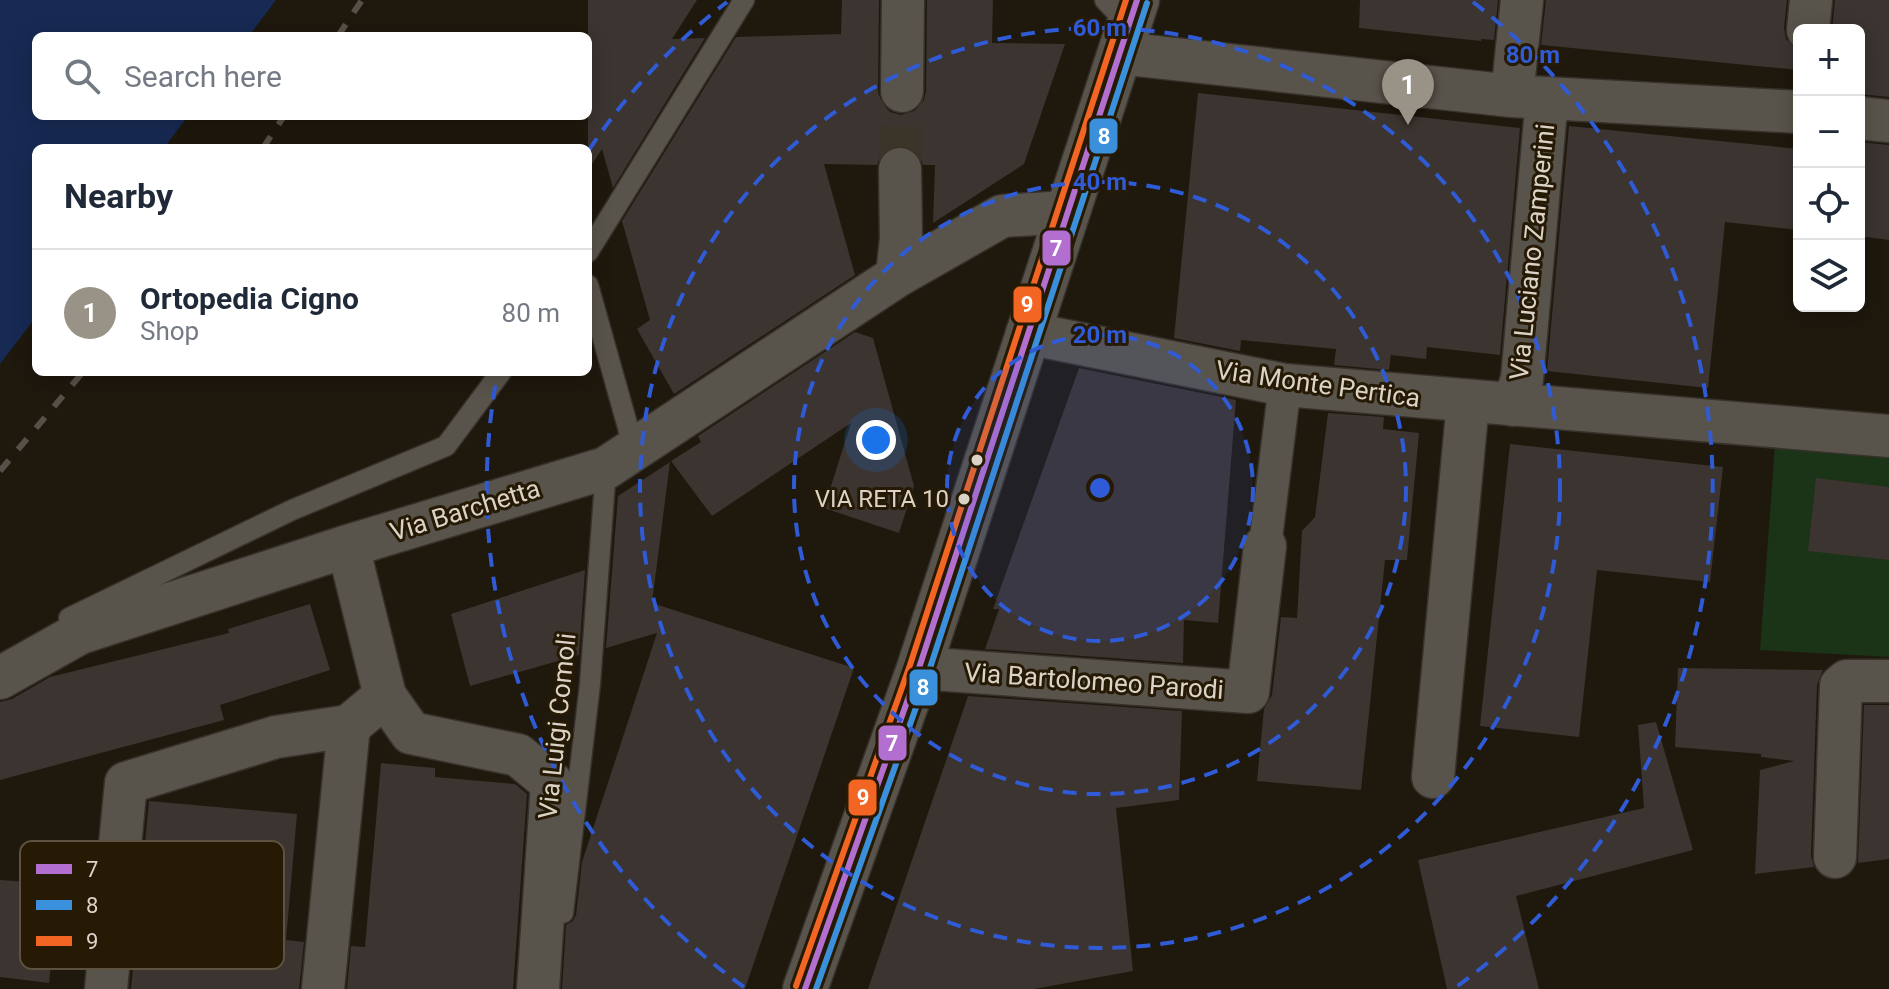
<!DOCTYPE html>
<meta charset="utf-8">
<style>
:root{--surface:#fff;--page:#f2f2f3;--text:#1f2937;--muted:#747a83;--line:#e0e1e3;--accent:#999286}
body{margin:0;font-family:Roboto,sans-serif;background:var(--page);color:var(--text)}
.controls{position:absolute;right:24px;top:24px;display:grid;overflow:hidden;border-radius:12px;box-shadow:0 4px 20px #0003}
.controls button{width:72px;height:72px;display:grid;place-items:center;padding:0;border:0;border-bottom:2px solid var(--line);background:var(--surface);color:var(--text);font:40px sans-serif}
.you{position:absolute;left:876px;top:440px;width:28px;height:28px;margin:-20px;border:6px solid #fff;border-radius:50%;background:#1a73e8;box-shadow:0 0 0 12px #1a73e833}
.badge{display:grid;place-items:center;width:52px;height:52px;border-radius:50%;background:var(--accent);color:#fff;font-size:26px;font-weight:700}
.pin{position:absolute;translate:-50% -66px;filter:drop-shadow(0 2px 4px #0008)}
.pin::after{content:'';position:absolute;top:42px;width:28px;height:24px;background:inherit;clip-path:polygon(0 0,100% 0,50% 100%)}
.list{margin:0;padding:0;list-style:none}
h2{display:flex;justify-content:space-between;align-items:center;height:104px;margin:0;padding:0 32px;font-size:34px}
h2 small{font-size:26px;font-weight:400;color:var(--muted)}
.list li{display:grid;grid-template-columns:52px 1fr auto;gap:24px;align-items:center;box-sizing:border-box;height:128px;padding:0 32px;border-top:2px solid var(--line)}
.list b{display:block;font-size:30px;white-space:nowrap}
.list p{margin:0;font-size:26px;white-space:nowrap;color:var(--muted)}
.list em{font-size:26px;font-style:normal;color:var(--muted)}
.icon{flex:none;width:44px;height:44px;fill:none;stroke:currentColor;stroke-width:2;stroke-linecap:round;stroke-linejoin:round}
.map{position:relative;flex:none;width:1889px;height:989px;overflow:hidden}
.search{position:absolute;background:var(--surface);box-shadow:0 4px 20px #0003;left:32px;top:32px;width:560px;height:88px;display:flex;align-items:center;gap:20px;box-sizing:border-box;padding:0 28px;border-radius:12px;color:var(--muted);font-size:30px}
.panel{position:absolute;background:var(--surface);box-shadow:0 4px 20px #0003;left:32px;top:144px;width:560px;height:232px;border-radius:12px}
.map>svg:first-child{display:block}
</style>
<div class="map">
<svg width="1889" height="989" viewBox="0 0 1889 989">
<rect width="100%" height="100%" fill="#1e180d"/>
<!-- green -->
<path fill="#1b3317" d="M1775,444L1889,452V657L1760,650Z"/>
<!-- water -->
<path fill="#172a53" d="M0,0H276L249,36H36V116H188L164,148H36V317L0,364Z"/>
<!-- building -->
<path fill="#3b3430" d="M588,0H697L672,39L705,38L613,188L602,149L588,170Z
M842,0H879L878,92L882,103L890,112L901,115L914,111L923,102L926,92L927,0H993L992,43L1065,44L1024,164L933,223L935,165H923L920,156L911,148L899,145L888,148L880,157L877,165L824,164L855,275L674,394L637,329L650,320L622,221L736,37L841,34Z
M1360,0H1498L1494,40L1481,39V41L1359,28Z
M1546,0H1787L1784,28L1786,39L1799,52V70L1541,45Z
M1835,0H1889V97L1859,94V30H1832Z
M1198,93L1520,128L1500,355L1427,347L1426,359L1391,355L1389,370L1334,365L1336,349L1241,340L1240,351L1174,338Z
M1569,126L1799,149V230L1725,222L1708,388L1547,371Z
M1859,142L1889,145V240L1859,236Z
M855,332L873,338L914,486L899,533L824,508L851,423L712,516L671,461L701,442L698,436Z
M1079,368L1236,400L1218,623L1184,620L1183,663L985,649L999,609H993Z
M1328,413L1384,417L1383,429L1419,433L1407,560H1385L1361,790L1257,781L1264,709L1272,695L1281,617L1297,618L1302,531L1315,517Z
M1510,444L1723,467L1710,582L1597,570L1579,737L1480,726Z
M670,462L652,603L854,668L745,989H562L566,925L573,921L576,915L582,862L657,633L606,648L618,496Z
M1816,478L1889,487V560L1808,551Z
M585,570L579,655L470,686L451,614Z
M310,604L330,670L220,705L224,720L0,780V702L12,699L50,677L229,633L228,629Z
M1678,668L1823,670L1817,685L1811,856L1814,867L1755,874L1760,770L1794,761L1761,757V754L1675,747Z
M968,696L1182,711L1179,800L1116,808L1133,971L1034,989H868Z
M1864,705H1889V859L1858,863Z
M1656,722L1693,850L1516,896L1539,989H1447L1418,860L1644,808L1638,725Z
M381,763L435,768V777L515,784L527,794L513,989H347L351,946L365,947Z
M149,801L297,814L286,940L304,942L299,989H131Z
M0,880L60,884L49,983L0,977Z"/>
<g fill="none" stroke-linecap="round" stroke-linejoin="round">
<!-- minor-tunnel -->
<path stroke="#3a3429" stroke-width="42" stroke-dasharray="42 21" stroke-linecap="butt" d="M900,169L902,91"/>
<defs>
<path id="service" d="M1105,0L1129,25
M588,252L744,0
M588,285L634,449
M69,618L292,510L446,446L501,372
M563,913L590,684L606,468"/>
<path id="pedestrian" d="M1265,546L1285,385"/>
<path id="minor" d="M1808,30L1811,0
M1119,53L1512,96L1799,112
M902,91L903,0
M1512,96L1522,0
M1859,118L1889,121
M897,276L901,239L900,169
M1027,333L1285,385L1889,436
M1513,405L1522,379L1547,98
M919,668L1248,692L1265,546
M0,678L80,633L348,546L606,468L897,276L1002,216L1068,212
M385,696L411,733L518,755L552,783L538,989
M1433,777L1468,402
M1835,857L1841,686L1847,681H1889
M106,989L126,783L276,737L349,726L385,696L348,546
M323,989L349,726"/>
<path id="secondary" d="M805,989L919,668L1137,0"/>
</defs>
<!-- service casing -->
<use href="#service" stroke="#36312b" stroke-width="23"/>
<!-- pedestrian casing -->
<use href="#pedestrian" stroke="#36312b" stroke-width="35"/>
<!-- minor casing -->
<use href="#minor" stroke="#36312b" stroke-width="45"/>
<!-- secondary casing -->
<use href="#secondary" stroke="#36312b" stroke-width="47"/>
<!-- service -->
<use href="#service" stroke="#59544b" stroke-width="20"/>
<!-- pedestrian -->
<use href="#pedestrian" stroke="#59544b" stroke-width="32"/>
<!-- minor -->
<use href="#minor" stroke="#59544b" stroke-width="42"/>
<!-- secondary -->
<use href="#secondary" stroke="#59544b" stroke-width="44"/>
<!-- rail -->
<path stroke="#565148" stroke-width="6" stroke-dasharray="14 14" stroke-linecap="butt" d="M338,36L362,0
M263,148L284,116
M0,471L83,372"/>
<defs>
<path id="bus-1" d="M805,989L919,668L1137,0"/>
<path id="bus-2" d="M816,989L929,671L1147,3"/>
<path id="bus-3" d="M796,986L910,665L1126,0"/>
</defs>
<!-- bus-1 casing -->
<use href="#bus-1" stroke="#261a05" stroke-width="12"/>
<!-- bus-2 casing -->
<use href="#bus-2" stroke="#261a05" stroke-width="12"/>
<!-- bus-3 casing -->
<use href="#bus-3" stroke="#261a05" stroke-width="12"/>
<!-- bus-1 -->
<use href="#bus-1" stroke="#b36fd0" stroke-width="6"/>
<!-- bus-2 -->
<use href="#bus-2" stroke="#3a90db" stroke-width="6"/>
<!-- bus-3 -->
<use href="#bus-3" stroke="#f26522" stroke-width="6"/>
</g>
<!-- distance rings -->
<circle cx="1100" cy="488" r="153" fill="#305bd6" fill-opacity=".12"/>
<g fill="none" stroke="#305bd6" stroke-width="4" stroke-dasharray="14 10">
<circle cx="1100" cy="488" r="153"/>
<circle cx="1100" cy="488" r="306"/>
<circle cx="1100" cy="488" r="460"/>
<path d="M744 987A613 613 0 0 1 497 376M589 150A613 613 0 0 1 727 2M1473 2A613 613 0 0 1 1456 987"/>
</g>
<!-- markers -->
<g fill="#dbd3c7" stroke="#261a05" stroke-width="3">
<circle cx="977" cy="460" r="7"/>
<circle cx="964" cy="499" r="7"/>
</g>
<g text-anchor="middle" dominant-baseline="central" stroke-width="6" stroke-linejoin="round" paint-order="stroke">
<!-- bus labels -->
<g font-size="24" fill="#dbd3c7" stroke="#261a05" text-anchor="end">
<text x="949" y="499">VIA RETA 10</text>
</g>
<!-- street labels -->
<g font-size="26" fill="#dbd3c7" stroke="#261a05">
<text transform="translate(1532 252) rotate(-84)">Via Luciano Zamperini</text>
<text transform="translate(1318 384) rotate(8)">Via Monte Pertica</text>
<text transform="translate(465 510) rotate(-17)">Via Barchetta</text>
<text transform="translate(1094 681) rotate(4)">Via Bartolomeo Parodi</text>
<text transform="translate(557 726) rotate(-84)">Via Luigi Comoli</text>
</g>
</g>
<!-- legend -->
<rect x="20" y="841" width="264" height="128" rx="12" fill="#261a05" stroke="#5c523f" stroke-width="2"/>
<rect x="36" y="864" width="36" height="10" fill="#b36fd0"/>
<rect x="36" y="900" width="36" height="10" fill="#3a90db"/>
<rect x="36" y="936" width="36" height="10" fill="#f26522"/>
<g font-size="22" fill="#dbd3c7">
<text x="86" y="877">7</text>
<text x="86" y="913">8</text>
<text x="86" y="949">9</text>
</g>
<circle cx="1100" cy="488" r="12" fill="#305bd6" stroke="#261a05" stroke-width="4"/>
<g font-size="24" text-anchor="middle" font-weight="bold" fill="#305bd6" stroke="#261a05" stroke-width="6" stroke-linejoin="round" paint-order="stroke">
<text x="1100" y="36">60 m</text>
<text x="1533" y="63">80 m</text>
<text x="1100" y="190">40 m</text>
<text x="1100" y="343">20 m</text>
</g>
<g stroke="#261a05" stroke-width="3">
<rect x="1088" y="117" width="31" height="38" rx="8" fill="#3a90db"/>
<rect x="1041" y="229" width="31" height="38" rx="8" fill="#b36fd0"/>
<rect x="1012" y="285" width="31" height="39" rx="8" fill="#f26522"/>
<rect x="908" y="668" width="31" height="39" rx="8" fill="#3a90db"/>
<rect x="877" y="724" width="31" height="38" rx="8" fill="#b36fd0"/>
<rect x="847" y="778" width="31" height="39" rx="8" fill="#f26522"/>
</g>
<g font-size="22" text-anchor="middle" font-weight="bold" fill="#fff">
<text x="1104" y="144">8</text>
<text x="1056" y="256">7</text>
<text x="1027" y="312">9</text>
<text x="923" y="695">8</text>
<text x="892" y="751">7</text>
<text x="863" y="805">9</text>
</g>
</svg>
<div class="controls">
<button>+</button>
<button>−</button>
<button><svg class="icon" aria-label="locate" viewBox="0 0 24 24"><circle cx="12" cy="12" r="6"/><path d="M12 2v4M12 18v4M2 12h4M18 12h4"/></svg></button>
<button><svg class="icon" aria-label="layers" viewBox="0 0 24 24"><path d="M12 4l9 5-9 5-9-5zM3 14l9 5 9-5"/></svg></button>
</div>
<div class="you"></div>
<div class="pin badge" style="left:1408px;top:125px">1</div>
<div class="search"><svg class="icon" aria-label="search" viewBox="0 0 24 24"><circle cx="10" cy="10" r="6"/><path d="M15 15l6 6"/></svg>Search here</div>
<section class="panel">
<h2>Nearby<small></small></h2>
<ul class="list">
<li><span class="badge">1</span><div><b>Ortopedia Cigno</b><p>Shop</p></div><em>80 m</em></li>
</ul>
</section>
</div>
